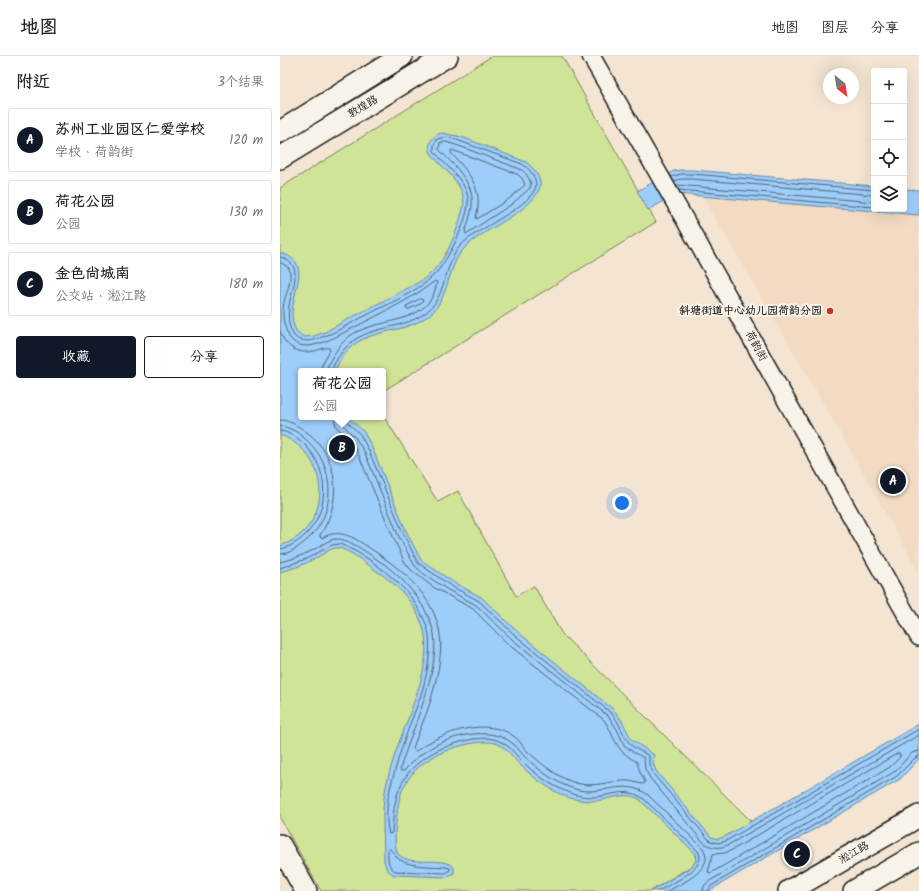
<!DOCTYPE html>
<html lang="zh">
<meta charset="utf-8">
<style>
:root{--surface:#fff;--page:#f6f6f6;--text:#222;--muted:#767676;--line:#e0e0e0;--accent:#111827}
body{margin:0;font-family:Kalam,"LXGW WenKai TC",sans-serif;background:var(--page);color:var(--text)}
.controls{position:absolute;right:12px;top:12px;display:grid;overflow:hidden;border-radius:4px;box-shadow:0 4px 16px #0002}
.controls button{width:36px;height:36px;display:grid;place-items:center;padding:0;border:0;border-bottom:1px solid var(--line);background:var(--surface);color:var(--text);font:20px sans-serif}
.compass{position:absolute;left:543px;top:12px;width:36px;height:36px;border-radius:50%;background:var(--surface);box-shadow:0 4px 16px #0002;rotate:150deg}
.you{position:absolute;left:342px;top:447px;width:14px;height:14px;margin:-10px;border:3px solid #fff;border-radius:50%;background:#1a73e8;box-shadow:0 0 0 6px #1a73e833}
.badge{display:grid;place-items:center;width:26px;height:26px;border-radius:50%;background:var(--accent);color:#fff;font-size:13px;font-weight:700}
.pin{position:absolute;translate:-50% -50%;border:2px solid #fff;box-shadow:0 1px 4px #0006}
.popup{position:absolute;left:18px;top:312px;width:88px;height:52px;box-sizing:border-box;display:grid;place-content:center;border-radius:4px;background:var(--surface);filter:drop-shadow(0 1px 3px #0005);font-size:13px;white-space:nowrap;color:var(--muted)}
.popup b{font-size:15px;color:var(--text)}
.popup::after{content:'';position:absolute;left:50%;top:100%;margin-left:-8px;border:8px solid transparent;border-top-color:var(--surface)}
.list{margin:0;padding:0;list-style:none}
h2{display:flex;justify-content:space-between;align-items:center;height:52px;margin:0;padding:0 16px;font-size:17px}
h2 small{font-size:13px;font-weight:400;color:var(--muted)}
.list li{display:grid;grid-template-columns:26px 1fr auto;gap:12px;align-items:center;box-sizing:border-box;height:64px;margin:0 8px 8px;padding:0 8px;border:1px solid var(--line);border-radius:4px}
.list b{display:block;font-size:15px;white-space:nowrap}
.list p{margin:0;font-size:13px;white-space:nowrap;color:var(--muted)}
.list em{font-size:13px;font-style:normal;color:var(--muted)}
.actions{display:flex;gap:8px;padding:12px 16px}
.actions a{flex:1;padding:9px 0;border:1px solid var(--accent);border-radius:4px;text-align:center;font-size:14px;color:var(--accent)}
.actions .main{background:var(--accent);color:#fff}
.icon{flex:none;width:22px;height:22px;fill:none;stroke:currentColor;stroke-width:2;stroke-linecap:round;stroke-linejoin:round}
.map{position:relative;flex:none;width:639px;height:835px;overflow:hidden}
header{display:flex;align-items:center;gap:24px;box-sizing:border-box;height:56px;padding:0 20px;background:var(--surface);border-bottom:1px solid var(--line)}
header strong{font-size:19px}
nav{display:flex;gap:22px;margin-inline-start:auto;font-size:14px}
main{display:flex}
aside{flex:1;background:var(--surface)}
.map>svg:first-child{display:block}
</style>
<header>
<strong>地图</strong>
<nav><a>地图</a><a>图层</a><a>分享</a></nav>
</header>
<main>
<aside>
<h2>附近<small>3个结果</small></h2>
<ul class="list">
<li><span class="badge">A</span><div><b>苏州工业园区仁爱学校</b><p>学校 · 荷韵街</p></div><em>120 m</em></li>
<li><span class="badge">B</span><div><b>荷花公园</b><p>公园</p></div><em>130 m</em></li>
<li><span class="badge">C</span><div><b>金色尚城南</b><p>公交站 · 淞江路</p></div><em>180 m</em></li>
</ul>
<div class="actions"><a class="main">收藏</a><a>分享</a></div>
</aside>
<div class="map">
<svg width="639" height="835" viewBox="0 0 639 835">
<rect width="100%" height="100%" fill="#f4e5d2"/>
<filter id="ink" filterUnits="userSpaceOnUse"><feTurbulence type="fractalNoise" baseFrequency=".025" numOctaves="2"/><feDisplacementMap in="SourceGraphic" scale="8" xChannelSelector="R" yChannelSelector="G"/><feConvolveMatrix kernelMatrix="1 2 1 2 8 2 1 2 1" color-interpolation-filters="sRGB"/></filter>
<g filter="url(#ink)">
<!-- built -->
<path fill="#f2dbc2" d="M422,140L639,159V516L535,333Z"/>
<!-- green -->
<path fill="#d0e498" stroke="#76805a" d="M212,0H282L376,166L103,335V315H21V361H103V359L158,446L178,435L236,540L254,530L282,578L472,766L416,798V804L413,809L371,835H41L0,762V132Z"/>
<!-- water -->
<path fill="#9dcdf9" stroke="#6986a1" d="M162,77L182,81L246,106C253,111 262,122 260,131C253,157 198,174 181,196C167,215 168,246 148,260C114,284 74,267 55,315H21V361H68L83,375L91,389L127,477L141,504L173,526L201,541L239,577L334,654L342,665L351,683L374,699L373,707L376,715L431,781L438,783L444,781L639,668V703L620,723L429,835H371L410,812C414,808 418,804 416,798L359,743C345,735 329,744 314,745C306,745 298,744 290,742C272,736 254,722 240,709C233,702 228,693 218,688C210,685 203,686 194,687C163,692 129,708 120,741C117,753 112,788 118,798C132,812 160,799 174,811V817L166,821L114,819L107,814L104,805C104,782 101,757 105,735C110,710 119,686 128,663C137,637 149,608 145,580C141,553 118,528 95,514C87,508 66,491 56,492C49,493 40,500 34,503C23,509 12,513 0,516V490C54,472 52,398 0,379V197C30,204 16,229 13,249C11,258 12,268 17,276L24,281L34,280L45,276C69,262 94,250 118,237C130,231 143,225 152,216C168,200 177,175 183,153C187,135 173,121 161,109C158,105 154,102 151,97C146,88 153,79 162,77Z
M401,114H413L594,130V153H624V133L639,134V159L397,138L368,154L357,135L394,115Z"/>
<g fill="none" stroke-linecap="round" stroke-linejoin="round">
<!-- shore -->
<path stroke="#506374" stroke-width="1" d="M166,86L179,90L240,113C246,116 249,122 251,128L250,132L232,148L186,178L185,176C196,145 196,134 174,109C169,103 163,99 159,93L160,87Z
M172,94L237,118L242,122L245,129L229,143L197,163L196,161C204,133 189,117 171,97Z
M391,121L401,118H413L594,134
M394,125L401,123H412L594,139
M396,129L594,146
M399,134L594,151
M0,201C26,208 11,233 9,250C8,258 8,267 11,274C13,279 16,283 21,284C28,286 36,284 42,281C57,276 71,267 85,260C106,249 137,236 153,220C167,207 191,160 188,141C184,122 165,110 154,95V89L157,83L166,81L174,83L242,108C249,112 259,124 255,133C244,155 198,171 180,190C164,208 166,243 145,257C118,277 80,267 60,299C56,304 53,309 52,315
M0,206L9,212C12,222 8,233 5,242C2,253 2,267 8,278C11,286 18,290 27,290C44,289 60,278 75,271C102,257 130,244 155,225L157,226C151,266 110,262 81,274C70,278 62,286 56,295C52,301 47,308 47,315
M140,243L143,244L140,248L129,253H126L127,250Z
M0,275C5,291 18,299 34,295C39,294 44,291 49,292L50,294L42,308L41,315
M60,361L61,367L75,381L85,397L119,481L135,510L144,518L168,534L196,549L233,584L328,660L337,673L344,689L353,696L364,702L365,713L370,722L422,785C430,792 439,793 448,789L639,679
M65,361L66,365L80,378L89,395L124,479L138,507L171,530L199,545L236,580L331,657C340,666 341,676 348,685C353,693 362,695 369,700V709L374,719L430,785L438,787L446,785L639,673
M0,364C10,364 20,371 28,377C60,402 62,447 40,479V481L42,482C60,471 76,483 91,493C122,513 154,540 160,578C163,600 156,625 150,647C145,662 138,677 133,692L134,694L136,695C161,676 208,660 235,681C240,685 243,691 247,695C258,705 276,720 290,725C310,733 323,726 343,725C351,724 358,728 364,728L365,726L360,716L357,706C350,702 342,697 338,690C332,681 330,672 324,664L229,589L193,553L153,531L131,514L124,505L114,483L79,400L71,384L56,371L54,361
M0,370C9,371 18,376 24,382C58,409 57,463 22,488C16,493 8,498 0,498
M0,375C9,376 18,382 24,388C51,414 50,458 22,482C16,487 8,492 0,493
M0,506C11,504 21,500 31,495C39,491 47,484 56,483C70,482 92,501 104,508C116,517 127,528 136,540C144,551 151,564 154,578C160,617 131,675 120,713L121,715H124C130,707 137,701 146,695C167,680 210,669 232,687C237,690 240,696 244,700C258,713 276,728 295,733C321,741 345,721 368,739L422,791C438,812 402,827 388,835
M0,512L26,503L52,489L59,488L65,490C87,500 109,517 126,535C136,548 147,564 149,580C152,608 142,638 132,663C125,681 119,700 114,718C108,737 104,759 109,778L112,777C113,760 114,742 122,727C136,700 166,688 194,683C204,682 212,681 221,686C230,690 234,697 241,704C254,717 271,730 288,736C297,740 306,741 315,741C333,739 348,731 364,743L418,795C429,812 390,828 378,835
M617,698H620V701L610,711L431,817L428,816L433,798L445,797L452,794Z
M110,793C114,796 115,801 120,804C130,811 154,810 166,811L170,812V814L165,817L115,815C107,810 108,803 108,795Z
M423,835L424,830L428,826L614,716L632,697L639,695
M428,835L431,830L617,720L635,702L639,700"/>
<defs>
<path id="minor" d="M311,0L405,164L639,581"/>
<path id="major" d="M0,76L122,0
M0,102L167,0
M0,789L26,835
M509,835L639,760
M574,835L639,797"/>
</defs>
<!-- minor casing -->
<use href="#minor" stroke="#1c1c1c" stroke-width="20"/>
<!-- major casing -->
<use href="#major" stroke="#1c1c1c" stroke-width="24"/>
<!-- minor -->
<use href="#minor" stroke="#f7f3e8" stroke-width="17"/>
<!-- major -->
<use href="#major" stroke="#f7f3e8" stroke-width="21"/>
</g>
</g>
<!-- markers -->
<circle fill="#c8321e" stroke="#f7f3e8" stroke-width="1.5" cx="550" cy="255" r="4"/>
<g text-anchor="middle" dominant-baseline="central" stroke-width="4" stroke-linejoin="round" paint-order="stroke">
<!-- street labels -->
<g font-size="11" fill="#1c1c1c" stroke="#f7f3e8">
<text transform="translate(83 51) rotate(-31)">敦煌路</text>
<text transform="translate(476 290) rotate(61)">荷韵街</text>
<text transform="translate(574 797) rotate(-30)">淞江路</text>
</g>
<!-- poi labels -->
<g font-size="11" font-weight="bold" fill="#1c1c1c" stroke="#f7f3e8" text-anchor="end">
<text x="542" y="255">斜塘街道中心幼儿园荷韵分园</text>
</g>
</g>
</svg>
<div class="controls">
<button>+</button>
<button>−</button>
<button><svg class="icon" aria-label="locate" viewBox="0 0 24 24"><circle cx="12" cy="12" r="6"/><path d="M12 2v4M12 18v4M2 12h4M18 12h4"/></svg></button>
<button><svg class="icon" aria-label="layers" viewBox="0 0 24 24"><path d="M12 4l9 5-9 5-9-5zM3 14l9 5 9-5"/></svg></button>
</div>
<svg class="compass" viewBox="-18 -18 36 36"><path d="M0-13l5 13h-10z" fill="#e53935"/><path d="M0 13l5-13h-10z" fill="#767676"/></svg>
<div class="you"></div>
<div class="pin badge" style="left:613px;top:425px">A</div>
<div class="pin badge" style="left:62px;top:392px">B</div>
<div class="popup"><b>荷花公园</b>公园</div>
<div class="pin badge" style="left:517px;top:798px">C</div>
</div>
</main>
